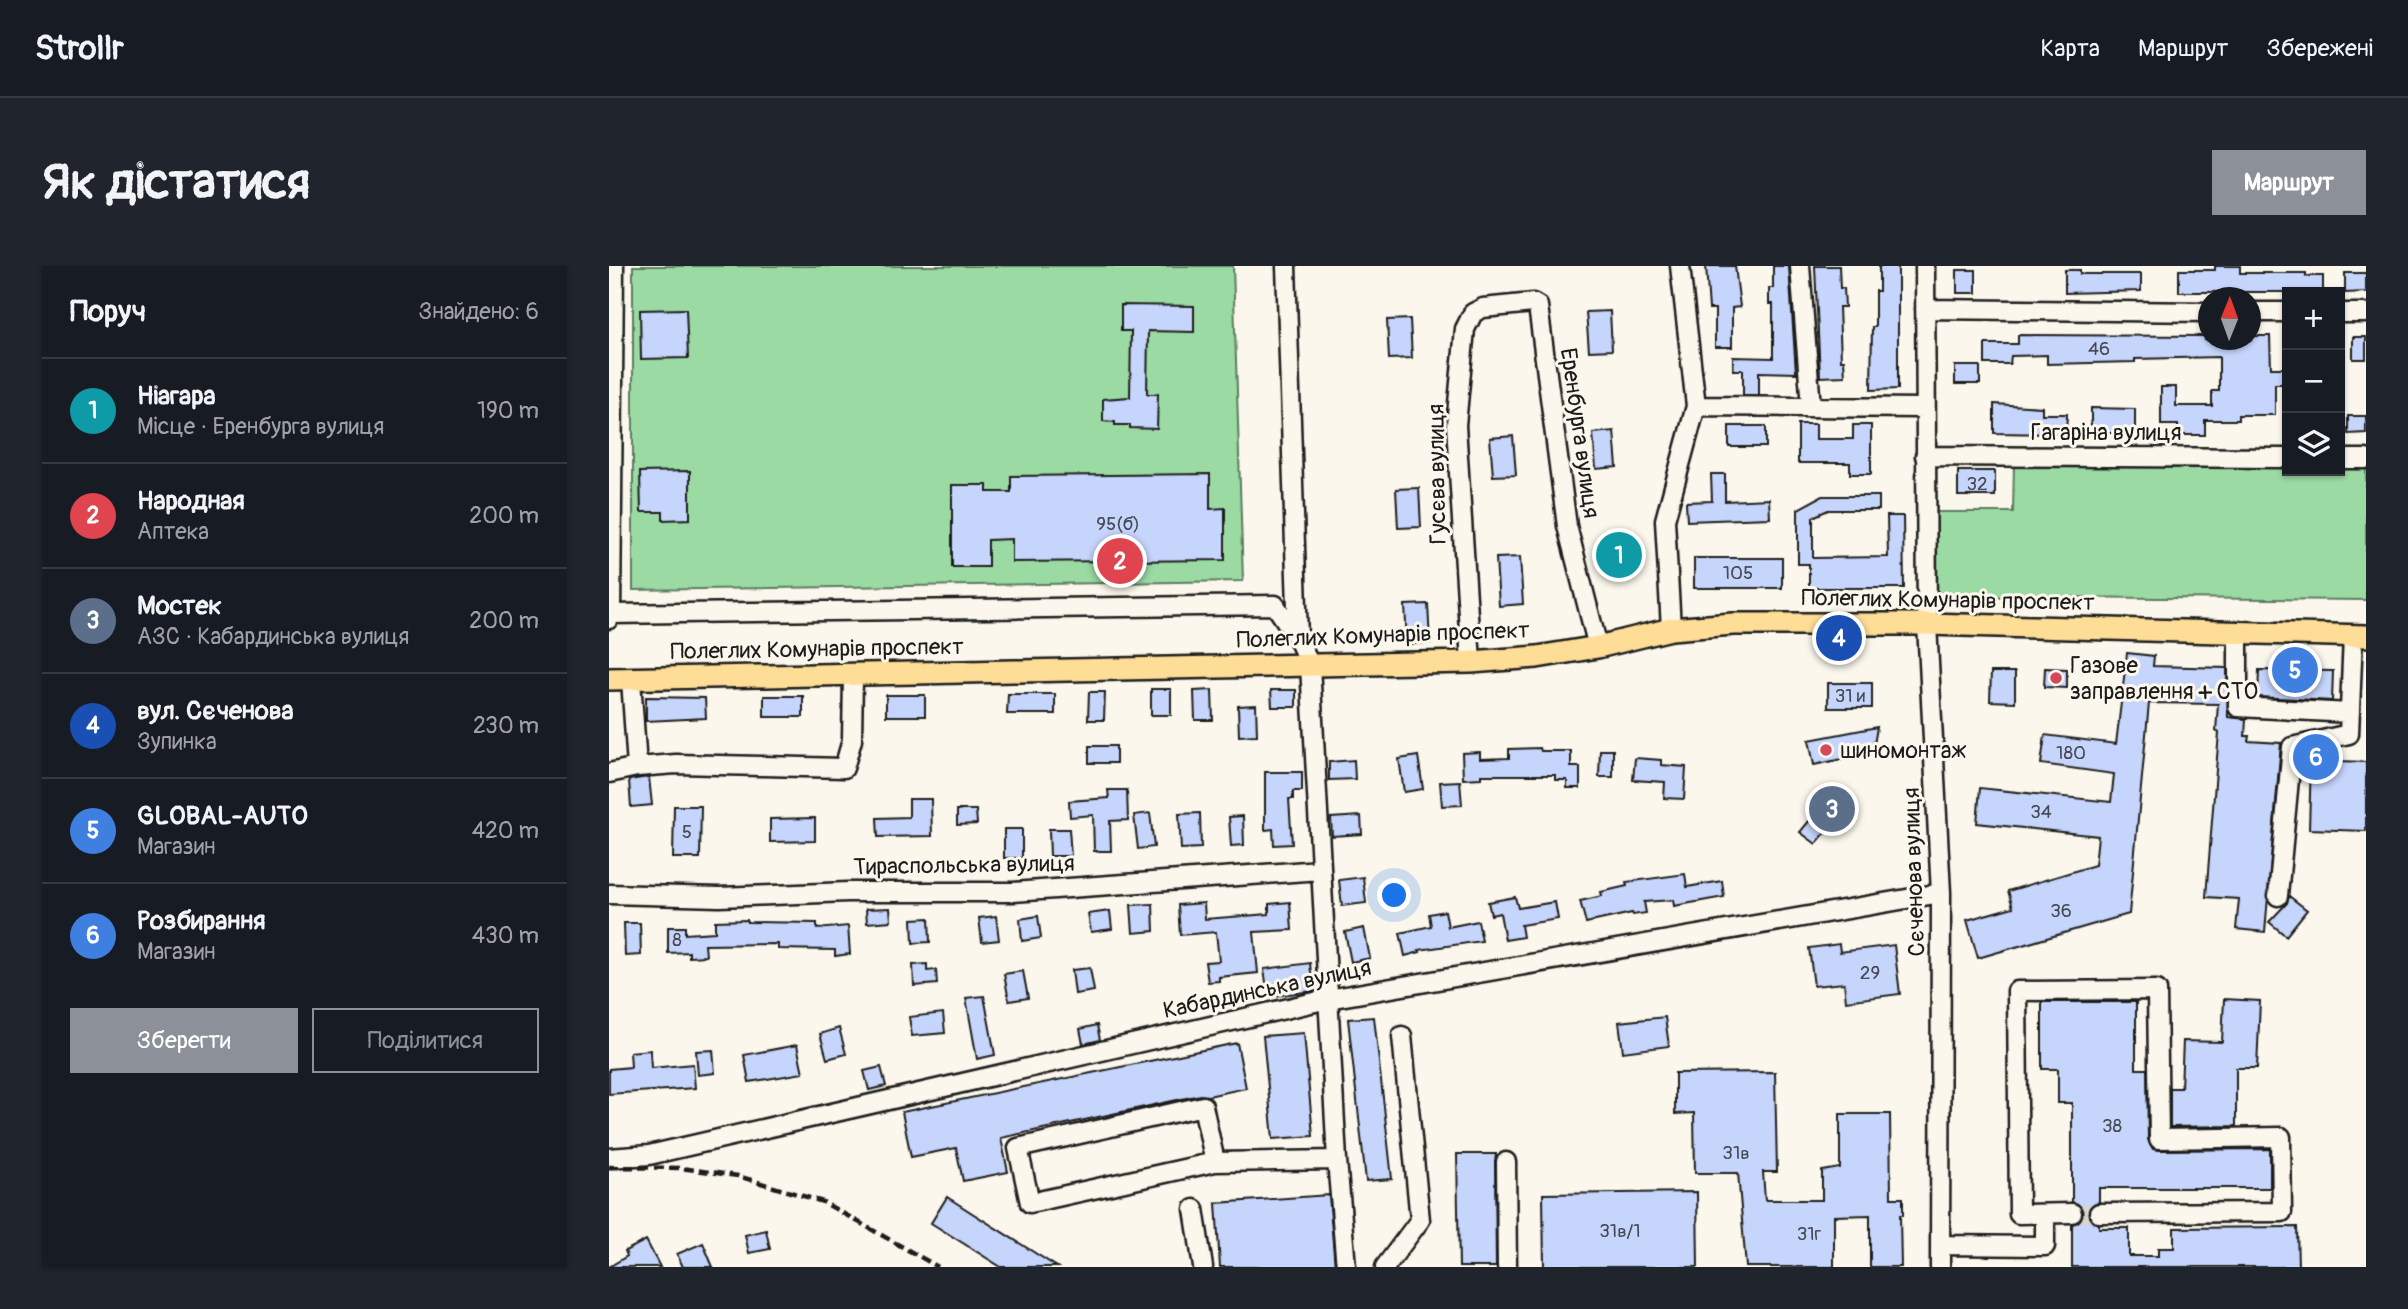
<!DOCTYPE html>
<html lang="uk">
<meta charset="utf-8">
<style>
:root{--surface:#171b24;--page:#20242c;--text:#f1f3f6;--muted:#9ea1a6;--line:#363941;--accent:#8c9099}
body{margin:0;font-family:Pangolin,sans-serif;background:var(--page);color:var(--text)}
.controls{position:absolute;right:21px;top:21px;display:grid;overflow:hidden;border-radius:0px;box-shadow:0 2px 5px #0004}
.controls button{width:63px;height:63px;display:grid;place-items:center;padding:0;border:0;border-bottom:2px solid var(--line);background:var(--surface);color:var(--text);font:35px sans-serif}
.compass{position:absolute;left:1589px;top:21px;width:63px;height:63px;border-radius:50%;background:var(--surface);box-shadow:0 2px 5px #0004;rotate:1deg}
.you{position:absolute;left:786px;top:630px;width:24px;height:24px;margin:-18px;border:5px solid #fff;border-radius:50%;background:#1a73e8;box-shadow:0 0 0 10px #1a73e833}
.badge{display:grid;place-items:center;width:46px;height:46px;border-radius:50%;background:var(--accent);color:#fff;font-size:23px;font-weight:700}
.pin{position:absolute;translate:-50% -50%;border:4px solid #fff;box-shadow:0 2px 7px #0006}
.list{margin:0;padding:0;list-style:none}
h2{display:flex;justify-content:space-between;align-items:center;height:91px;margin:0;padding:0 28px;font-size:30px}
h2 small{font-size:23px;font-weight:400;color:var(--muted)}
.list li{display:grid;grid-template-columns:46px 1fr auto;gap:21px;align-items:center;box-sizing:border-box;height:105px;padding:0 28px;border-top:2px solid var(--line)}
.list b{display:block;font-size:26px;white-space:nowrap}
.list p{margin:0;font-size:23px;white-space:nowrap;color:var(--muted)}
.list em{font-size:23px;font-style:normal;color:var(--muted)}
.actions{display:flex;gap:14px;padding:21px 28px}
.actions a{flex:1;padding:16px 0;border:2px solid var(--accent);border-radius:0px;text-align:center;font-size:24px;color:var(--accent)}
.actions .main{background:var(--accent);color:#fff}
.icon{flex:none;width:38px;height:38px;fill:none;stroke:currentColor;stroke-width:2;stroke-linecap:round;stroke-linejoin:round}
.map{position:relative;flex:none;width:1757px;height:1001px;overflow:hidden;border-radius:0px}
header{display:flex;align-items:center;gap:42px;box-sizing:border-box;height:98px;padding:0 35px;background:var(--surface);border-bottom:2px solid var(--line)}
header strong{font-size:33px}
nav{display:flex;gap:38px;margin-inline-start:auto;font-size:24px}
.intro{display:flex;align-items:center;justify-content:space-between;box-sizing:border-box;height:168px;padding:0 42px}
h1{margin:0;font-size:49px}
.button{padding:18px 32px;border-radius:0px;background:var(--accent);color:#fff;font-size:24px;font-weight:700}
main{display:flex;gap:42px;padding:0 42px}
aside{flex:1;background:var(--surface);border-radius:0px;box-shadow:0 2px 5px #0004}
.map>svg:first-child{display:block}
</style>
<header>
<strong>Strollr</strong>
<nav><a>Карта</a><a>Маршрут</a><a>Збережені</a></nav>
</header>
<div class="intro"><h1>Як дістатися</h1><a class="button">Маршрут</a></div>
<main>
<aside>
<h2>Поруч<small>Знайдено: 6</small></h2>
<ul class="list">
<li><span class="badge" style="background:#0f9aa8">1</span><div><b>Ніагара</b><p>Місце · Еренбурга вулиця</p></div><em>190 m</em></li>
<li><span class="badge" style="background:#e0444e">2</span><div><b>Народная</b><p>Аптека</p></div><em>200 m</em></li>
<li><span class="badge" style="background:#5c6f8a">3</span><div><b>Мостек</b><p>АЗС · Кабардинська вулиця</p></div><em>200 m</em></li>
<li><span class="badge" style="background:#1a4fb4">4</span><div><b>вул. Сєченова</b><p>Зупинка</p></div><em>230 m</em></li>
<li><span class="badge" style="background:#3f7fe0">5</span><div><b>GLOBAL-AUTO</b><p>Магазин</p></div><em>420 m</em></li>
<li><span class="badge" style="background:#3f7fe0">6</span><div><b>Розбирання</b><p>Магазин</p></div><em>430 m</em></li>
</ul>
<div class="actions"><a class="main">Зберегти</a><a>Поділитися</a></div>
</aside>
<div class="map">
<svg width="1757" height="1001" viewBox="0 0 1757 1001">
<rect width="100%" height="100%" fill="#fbf7ec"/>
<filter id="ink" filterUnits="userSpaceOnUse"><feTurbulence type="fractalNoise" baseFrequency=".0143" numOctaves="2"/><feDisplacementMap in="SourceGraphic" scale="14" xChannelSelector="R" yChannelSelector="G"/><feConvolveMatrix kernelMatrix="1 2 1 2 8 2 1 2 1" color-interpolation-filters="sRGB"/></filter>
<g filter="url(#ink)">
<!-- green -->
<path fill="#9bdaa3" stroke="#5c7b60" stroke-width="2" d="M24,0H624L634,315L24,324Z
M1405,198H1678V205H1731V198H1757V334L1325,330L1327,246H1404Z"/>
<!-- building -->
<path fill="#c6d5fc" stroke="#1c1c1c" stroke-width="2" d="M1097,0H1126L1131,41L1123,42V81H1106V43H1100Z
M1164,0H1180L1187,107L1150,106V129H1134V104H1124V91L1164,92V38H1160V22H1164Z
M1206,0H1230L1231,22H1235L1236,41H1230L1232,94H1235L1236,110L1211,111Z
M1270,0H1289V123L1262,124L1263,61H1266V25H1270Z
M1606,0H1631V7H1697V10H1714V26H1570V4H1606Z
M1348,4H1367V27H1348Z
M1456,4H1471V8H1532V25L1456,27Z
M1736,7H1757V26L1736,27Z
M512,39L585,40V66L539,65L538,128H549L548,163L521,162V159H506V156L494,155V133L521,131L522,65H512Z
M77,43L79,92L32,93L31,44Z
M1001,45L1003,84L980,85L977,46Z
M801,53L803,92L780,93L778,54Z
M1409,69L1596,70V74H1642V70H1661L1662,102H1678V118H1666V149H1629V154H1596V169H1569V159H1552V121H1567V140H1603V125H1610V91L1526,93V96L1438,98V89L1402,90L1401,98H1376V78H1409Z
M1744,71H1757V93H1744Z
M1346,100H1371V118H1346Z
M1385,138L1433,141V148H1458L1457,168L1385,167Z
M1482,142L1526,143V167H1482Z
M1739,150H1757V167L1739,168Z
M1189,158H1207V173H1244V159H1262V208H1241V197H1189Z
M1120,160H1157V181H1120Z
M1005,165L1008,201L987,203L984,167Z
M904,170L907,209L884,210L881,172Z
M81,205V253L54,254V246H32L31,206Z
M1349,205H1386V230H1349Z
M601,208V243L616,242V294L403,296V273L379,274V301H343V219H378V226H402V210Z
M1102,208H1116V235L1160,233L1161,252L1078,255L1077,236L1103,235Z
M810,222L812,261L789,262L787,223Z
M1213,230H1270V244H1219L1204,251V292L1279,291L1278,250H1294L1295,322H1200V298H1189V243Z
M1015,269L1029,299L1005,310L990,280Z
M911,291L914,338L890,340L887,292Z
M1085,292H1173V322H1085Z
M819,338L821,377L798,378L796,339Z
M1518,387L1545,390L1544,400L1618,402L1619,451L1637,453L1636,470H1640L1639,475L1672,477L1656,666L1627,663L1630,633L1597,631L1610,466L1607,465L1609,438L1540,437L1520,648L1369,692L1358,654L1404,641L1399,625L1486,599L1489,570L1368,557L1371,522L1502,536L1505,508L1432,498L1436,469L1507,478Z
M1436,402L1458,403V422L1435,421Z
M1650,404L1724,405L1723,435L1649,431Z
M1382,406H1406V436L1381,435Z
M1219,417H1263V442H1219Z
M542,423H562V449H542Z
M603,424L604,454H586L585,425Z
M662,424H687V441H663Z
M480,426H496L495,454H479Z
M399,428H446V448H398Z
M277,429H316V450H277Z
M155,430H194V451H155Z
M37,431L96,432L97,452L37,455Z
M647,439L648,469L630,470L629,440Z
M1268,461L1265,479L1256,488L1205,499L1200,474Z
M480,480H507V497H480Z
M931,482L932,485H962V501H971V522H958V514H946V509H872V512L854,513L853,487L871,486V493L900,492V483Z
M991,484H1004V511H990Z
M809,490L814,523L795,526L790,493Z
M1026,492L1052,494V499L1077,501L1075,533L1055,532L1056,516L1024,514Z
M745,494L746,513L720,514V496Z
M1702,494L1757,496V565L1700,563Z
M656,506H693V525H684V533H680L683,578L665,579L664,563L656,564Z
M40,511L43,539L22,541L20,514Z
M851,515L853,539L833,540L831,516Z
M499,524H518L519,554L501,555L502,585H485L484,549L461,551L460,535L500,532Z
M300,533H322L323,570L269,571L268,552L300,551Z
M1216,536L1231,549L1207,578L1191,566Z
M65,540H92L91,592H64Z
M348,544H367L368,558L348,559Z
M541,547L545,581L529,583L525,549Z
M591,547L592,582L572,583L570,548Z
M634,550L635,579L622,580L620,551Z
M752,550L753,568L723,570L722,552Z
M206,552V575L161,576V553Z
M395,563H413V592H395Z
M440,563H460L462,590H441Z
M1076,608L1078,621L1113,615L1115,631L1065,640L1064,634L1035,636L1037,647L1024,649L1023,647L977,657L971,635L993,630L992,626L1018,620L1017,616Z
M754,611L757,637L733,640L730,614Z
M1680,630L1698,644L1677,670L1660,656L1678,637Z
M906,631L909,642L946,636L949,653L912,659L914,671L896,674L891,647L882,649L879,636Z
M681,636L683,664L645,666L649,707L610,711V715L599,716L596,696L610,695L607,666L571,669L569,639L595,637L596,653L660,648V638Z
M544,638L545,665L524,667L522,639Z
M281,642L282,655L258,657L257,643Z
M501,645L503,663L482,666L479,648Z
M836,645L839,661L869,655L873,675L810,684L811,686L796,690L791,667L822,660L820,648Z
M387,650L390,674L373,676L370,652Z
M429,650L432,672L413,675L411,653Z
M320,652L321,676L304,677L303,653Z
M138,654V656L208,657V663L239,660L241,688L226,690V684L169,683V678L96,679L97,690L80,691V686L59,687V661H76V668L106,666V655Z
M15,657H31L32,689L16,690Z
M755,662L761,692L742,696L736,666Z
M1230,678L1231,686L1285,679L1291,728L1237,735L1235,717L1205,720L1200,682Z
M701,697L704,725L659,731L655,703Z
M318,698V705L327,704L328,718L305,720L304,699Z
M481,702L485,725L466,728L463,704Z
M414,705L419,732L400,735L395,708Z
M375,730L386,789L368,793L357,732Z
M1615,733L1651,735L1648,802H1627V860L1561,861V822H1572L1574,775L1613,776Z
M1433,736H1527V803H1538L1539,873L1544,883L1550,884L1661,883V922H1490V936L1480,942L1481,953L1490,958V962H1520V990H1549V982H1565V962L1688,961L1689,1001H1463V958L1469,956L1474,947L1472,941L1463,936V837H1449V803H1433Z
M334,747L336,767L303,770L300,751Z
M765,751L783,913L757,915L739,753Z
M1056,751L1060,780L1014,786L1010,756Z
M488,759L491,774L474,778L471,763Z
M230,762L237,788L218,793L211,768Z
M695,767L704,870L664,873L654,770Z
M628,777L637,822L599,830L591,829L392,872L399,906L354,915L347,882L302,891L293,846Z
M188,779L194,807L140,816L135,789Z
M41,784L42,802L84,798L86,822L0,828V803L22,801L21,786Z
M104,784L106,807L89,809L87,785Z
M272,801L277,820L260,824L255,805Z
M1166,806L1168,906H1154L1156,934H1213V905L1231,902V848H1281L1282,932H1294V949H1291L1292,1001H1261V949L1225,950V1001H1137L1129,907H1086L1085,847L1066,848V807Z
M848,888H887L886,896L887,1001H850Z
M1088,926L1089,1001H935L934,928Z
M720,929L726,1001H611L607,937Z
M338,931L448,1001H392L322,957Z
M157,964L161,983L140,987L136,969Z
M37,974L51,1001H0L18,990L16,985Z
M94,977L104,1001H74L68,988Z"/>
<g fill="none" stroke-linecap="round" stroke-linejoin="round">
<!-- minor-tunnel -->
<path stroke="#dad6cd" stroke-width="18" stroke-dasharray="18 9" stroke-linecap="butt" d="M1463,947H1490"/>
<defs>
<path id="minor" d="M677,0L689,373
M1191,0L1202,141
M1316,0L1318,358L1332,627L1331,1001
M1316,43L1600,46
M1642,46H1678
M1731,47H1757
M1087,140L1316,142
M1316,190L1678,192
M1731,193H1757
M2,348L5,0
M0,353L2,348L666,339L689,373L701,399L728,894L737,1001
M1062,363L1056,254L1087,140L1071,0
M1629,366V441L1741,447
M862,396L847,159L856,63L864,47L874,42L924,37L929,40L958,260L989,381
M28,501L67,498L235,502L243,474L244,410
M0,507L28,501L22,413
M0,628L110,631L239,626H404L711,604
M1669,630L1683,481L1740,468L1744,369
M0,892L40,889L719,733L1332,627
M606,896L594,840L409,882L421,937L606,896L728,894
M897,896L898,1001
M585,943L594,1001
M1463,947L1410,948L1408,725L1548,724L1550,873L1672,871L1673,946L1490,947
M1331,979L1436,980V948
M776,1001L811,954L793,770"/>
<path id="major" d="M0,413L862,396L928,391L989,381L1062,363L1124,358H1318L1757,370"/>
</defs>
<!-- minor casing -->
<use href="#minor" stroke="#1c1c1c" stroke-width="23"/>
<!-- major casing -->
<use href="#major" stroke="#1c1c1c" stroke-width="26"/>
<!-- minor -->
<use href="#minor" stroke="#fbf7ec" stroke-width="18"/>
<!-- major -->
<use href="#major" stroke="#fedd96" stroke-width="21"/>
<!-- rail -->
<path stroke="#1c1c1c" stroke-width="4.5" stroke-dasharray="10 5" stroke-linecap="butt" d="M0,901L72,902L129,910L214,936L329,1001"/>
</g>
</g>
<!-- markers -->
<g fill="#d1495b" stroke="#fbf7ec" stroke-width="2.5">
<circle cx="1447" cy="412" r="7"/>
<circle cx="1217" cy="484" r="7"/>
</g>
<g text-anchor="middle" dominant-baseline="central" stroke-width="6" stroke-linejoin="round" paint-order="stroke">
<!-- number labels -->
<g font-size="19" fill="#464a54">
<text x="1490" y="83">46</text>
<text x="1368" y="218">32</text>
<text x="509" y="258">95(б)</text>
<text x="1129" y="307">105</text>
<text x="1241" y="430">31 и</text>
<text x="1462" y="487">180</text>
<text x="1432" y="546">34</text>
<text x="78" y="566">5</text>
<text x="1452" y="645">36</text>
<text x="68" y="674">8</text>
<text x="1261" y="707">29</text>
<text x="1503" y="860">38</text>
<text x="1127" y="887">31в</text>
<text x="1011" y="965">31в/1</text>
<text x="1200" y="968">31г</text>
</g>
<!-- street labels -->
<g font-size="23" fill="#1c1c1c" stroke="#fbf7ec">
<text x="1497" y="166">Гагаріна вулиця</text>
<text transform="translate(971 167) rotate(82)">Еренбурга вулиця</text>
<text transform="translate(828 208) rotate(-91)">Гусєва вулиця</text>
<text transform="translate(1339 334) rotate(1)">Полеглих Комунарів проспект</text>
<text transform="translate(774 369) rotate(-2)">Полеглих Комунарів проспект</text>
<text transform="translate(208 383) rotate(-1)">Полеглих Комунарів проспект</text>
<text transform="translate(355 599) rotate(-1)">Тираспольська вулиця</text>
<text transform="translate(1305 606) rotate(-92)">Сєченова вулиця</text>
<text transform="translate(658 723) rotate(-12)">Кабардинська вулиця</text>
</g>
<!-- poi labels -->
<g font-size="23" fill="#1c1c1c" stroke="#fbf7ec" text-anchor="start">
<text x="1461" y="399">Газове<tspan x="1461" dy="26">заправлення + СТО</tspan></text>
<text x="1231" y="484">шиномонтаж</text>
</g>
</g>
</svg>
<div class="controls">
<button>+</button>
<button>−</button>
<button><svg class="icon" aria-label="layers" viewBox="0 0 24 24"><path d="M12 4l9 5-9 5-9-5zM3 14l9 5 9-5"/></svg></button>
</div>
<svg class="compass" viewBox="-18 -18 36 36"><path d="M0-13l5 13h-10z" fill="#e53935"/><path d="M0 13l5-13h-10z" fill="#9ea1a6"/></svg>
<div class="you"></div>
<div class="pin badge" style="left:1010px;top:289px;background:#0f9aa8">1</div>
<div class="pin badge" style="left:511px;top:295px;background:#e0444e">2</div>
<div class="pin badge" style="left:1223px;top:543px;background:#5c6f8a">3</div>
<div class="pin badge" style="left:1230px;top:372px;background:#1a4fb4">4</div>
<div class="pin badge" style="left:1686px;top:404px;background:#3f7fe0">5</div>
<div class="pin badge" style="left:1707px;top:491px;background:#3f7fe0">6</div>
</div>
</main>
